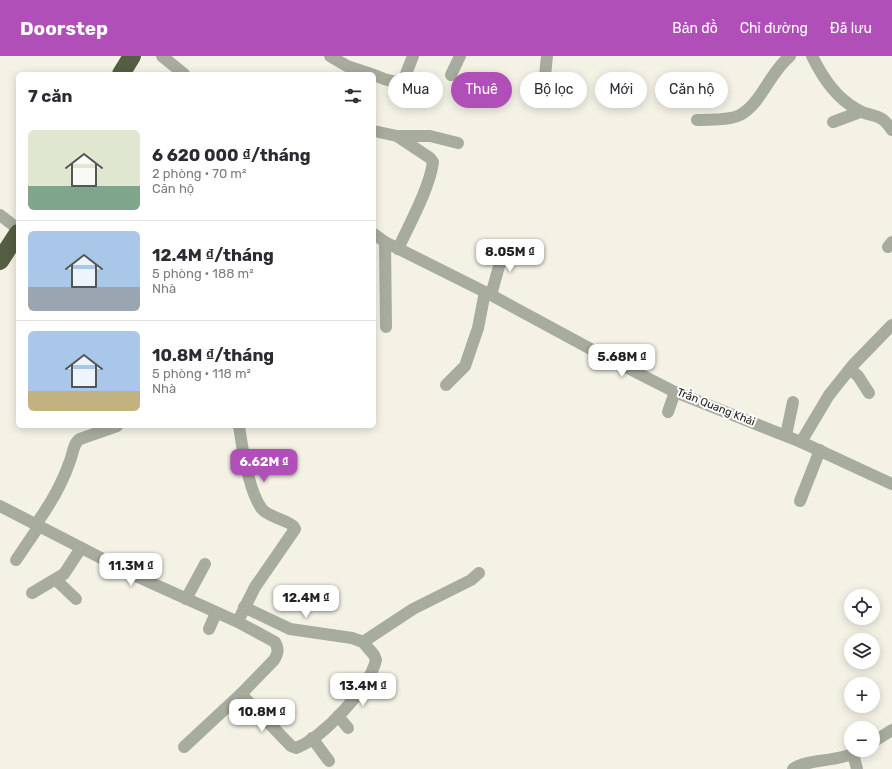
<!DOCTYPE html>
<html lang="vi">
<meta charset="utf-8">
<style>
:root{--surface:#fff;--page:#f7f7f7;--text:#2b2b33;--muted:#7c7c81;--line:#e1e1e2;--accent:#af4fb7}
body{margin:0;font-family:Rubik,sans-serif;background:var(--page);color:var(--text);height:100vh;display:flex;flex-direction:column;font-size:15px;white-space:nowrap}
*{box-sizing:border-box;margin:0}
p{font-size:13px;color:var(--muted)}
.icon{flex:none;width:22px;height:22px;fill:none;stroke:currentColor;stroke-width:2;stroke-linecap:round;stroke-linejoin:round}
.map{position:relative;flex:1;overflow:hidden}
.details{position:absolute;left:16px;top:16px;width:360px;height:356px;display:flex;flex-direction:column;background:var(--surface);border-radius:6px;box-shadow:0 2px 10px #0003}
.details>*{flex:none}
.top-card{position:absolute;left:388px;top:16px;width:380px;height:36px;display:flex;gap:8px}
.buttons{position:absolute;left:844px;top:533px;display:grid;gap:8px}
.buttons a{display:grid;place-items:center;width:36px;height:36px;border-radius:50%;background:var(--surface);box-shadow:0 2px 10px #0003;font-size:20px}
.price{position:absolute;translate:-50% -34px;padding:0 9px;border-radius:8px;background:#fff;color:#222;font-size:13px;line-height:26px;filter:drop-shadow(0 1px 2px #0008)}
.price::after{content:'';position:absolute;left:50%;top:24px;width:12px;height:9px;margin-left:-6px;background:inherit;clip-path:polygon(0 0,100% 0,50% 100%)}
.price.current{background:var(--accent);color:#fff}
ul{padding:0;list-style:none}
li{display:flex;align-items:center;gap:12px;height:100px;padding:0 12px}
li+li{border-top:1px solid var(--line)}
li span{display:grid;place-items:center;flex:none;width:112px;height:80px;border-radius:6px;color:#555}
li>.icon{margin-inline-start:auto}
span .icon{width:48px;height:48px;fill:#fffc;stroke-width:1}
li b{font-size:17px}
h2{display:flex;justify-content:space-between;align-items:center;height:48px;padding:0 12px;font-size:17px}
.pill{padding:0 14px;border-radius:18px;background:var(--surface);box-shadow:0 2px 10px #0003;font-size:14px;line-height:36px}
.pill.current{background:var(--accent);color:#fff}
header{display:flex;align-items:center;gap:24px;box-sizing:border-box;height:56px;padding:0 20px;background:var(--accent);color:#fff}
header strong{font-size:19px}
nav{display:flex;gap:22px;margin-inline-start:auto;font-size:14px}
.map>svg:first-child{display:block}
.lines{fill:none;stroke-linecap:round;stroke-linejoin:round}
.minor{stroke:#a7ac9e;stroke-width:12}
.highway{stroke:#545e42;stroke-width:18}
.labels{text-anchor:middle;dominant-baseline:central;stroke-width:4;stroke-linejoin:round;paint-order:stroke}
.street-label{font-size:11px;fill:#1b1a16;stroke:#fff}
</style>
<header>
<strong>Doorstep</strong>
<nav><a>Bản đồ</a><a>Chỉ đường</a><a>Đã lưu</a></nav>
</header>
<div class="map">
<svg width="892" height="713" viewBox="0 0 892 713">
<rect width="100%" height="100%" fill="#f4f2e5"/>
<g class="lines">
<g class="minor">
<path d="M162 0 184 18"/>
<path d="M330 0 347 10 371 18"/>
<path d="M812 0C823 22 836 42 858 54 874 63 879 55 892 74"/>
<path d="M374 19C383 22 396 30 404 23L413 0"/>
<path d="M451 19 460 0"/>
<path d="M544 30 547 0"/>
<path d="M697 64C710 63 728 65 740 59 762 47 769 17 790 0"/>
<path d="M833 66 860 56"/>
<path d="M374 75 397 80H430L458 87"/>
<path d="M397 80 430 102 433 106C430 131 409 169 398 193"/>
<path d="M0 159 18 173"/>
<path d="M374 178 385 186 491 239 600 298 675 336 801 386 892 428"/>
<path d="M385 186 386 271"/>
<path d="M888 191 892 186"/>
<path d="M491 239 505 189"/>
<path d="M850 313 858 320 869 337"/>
<path d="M446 329 465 310 478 272 485 236"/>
<path d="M668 356 675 336"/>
<path d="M239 370C242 391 249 437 262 453 269 462 293 465 295 473L255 531 241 559"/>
<path d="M786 379 793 346"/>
<path d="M801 386 829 339 853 309 892 269"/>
<path d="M800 445 820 394"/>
<path d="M0 450 136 520 238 566 275 586C279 594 278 597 274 604L241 638 184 691"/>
<path d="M36 468C50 449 62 428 70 405 73 398 73 387 80 383L117 370"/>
<path d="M16 504 39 470"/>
<path d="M56 524 76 543"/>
<path d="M32 537 64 518 81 492"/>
<path d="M186 543 205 508"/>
<path d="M209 573 216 557"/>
<path d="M363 586 413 553 471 524 479 517"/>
<path d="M241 638 291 690 296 692C322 683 370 631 376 604L374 599 363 586 352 582 290 573 244 551"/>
<path d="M338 660 348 672"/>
<path d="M312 682 329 705"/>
<path d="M873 686 892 674"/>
<path d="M853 698 857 713"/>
<path d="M793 713C808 702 839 707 860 694"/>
</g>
<g class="highway">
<path d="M121 18 132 0"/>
<path d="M0 205 18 177"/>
</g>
</g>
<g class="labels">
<g class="street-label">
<text transform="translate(716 351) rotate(22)">Trần Quang Khải</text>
</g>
</g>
</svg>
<div class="buttons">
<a><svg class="icon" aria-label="locate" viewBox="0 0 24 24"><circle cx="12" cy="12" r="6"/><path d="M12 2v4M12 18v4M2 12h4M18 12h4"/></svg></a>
<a><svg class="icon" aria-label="layers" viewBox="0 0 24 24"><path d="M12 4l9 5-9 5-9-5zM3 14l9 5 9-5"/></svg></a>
<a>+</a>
<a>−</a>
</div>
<b class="price" style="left:510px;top:217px">8.05M ₫</b>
<b class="price" style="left:622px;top:322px">5.68M ₫</b>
<b class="price current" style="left:264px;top:427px">6.62M ₫</b>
<b class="price" style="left:131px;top:531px">11.3M ₫</b>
<b class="price" style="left:306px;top:563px">12.4M ₫</b>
<b class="price" style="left:363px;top:651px">13.4M ₫</b>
<b class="price" style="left:262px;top:677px">10.8M ₫</b>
<div class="top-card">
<a class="pill">Mua</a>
<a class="pill current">Thuê</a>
<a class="pill">Bộ lọc</a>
<a class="pill">Mới</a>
<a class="pill">Căn hộ</a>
</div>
<section class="details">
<h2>7 căn<svg class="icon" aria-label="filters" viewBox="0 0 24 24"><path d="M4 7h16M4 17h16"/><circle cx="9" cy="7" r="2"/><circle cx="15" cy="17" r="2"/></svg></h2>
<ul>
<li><span style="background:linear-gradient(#dfe7d0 70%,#7fa58c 0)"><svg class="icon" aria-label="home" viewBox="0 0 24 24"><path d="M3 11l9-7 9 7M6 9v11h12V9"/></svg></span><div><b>6 620 000 ₫/tháng</b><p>2 phòng · 70 m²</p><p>Căn hộ</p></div></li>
<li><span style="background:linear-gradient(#a9c7e8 70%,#9aa5b1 0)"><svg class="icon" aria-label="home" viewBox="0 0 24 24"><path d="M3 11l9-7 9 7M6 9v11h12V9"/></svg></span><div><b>12.4M ₫/tháng</b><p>5 phòng · 188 m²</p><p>Nhà</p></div></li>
<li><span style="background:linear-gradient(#a9c7e8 75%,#c2b280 0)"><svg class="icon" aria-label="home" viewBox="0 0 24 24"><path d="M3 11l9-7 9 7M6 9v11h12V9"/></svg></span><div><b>10.8M ₫/tháng</b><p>5 phòng · 118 m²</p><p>Nhà</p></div></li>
</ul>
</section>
</div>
